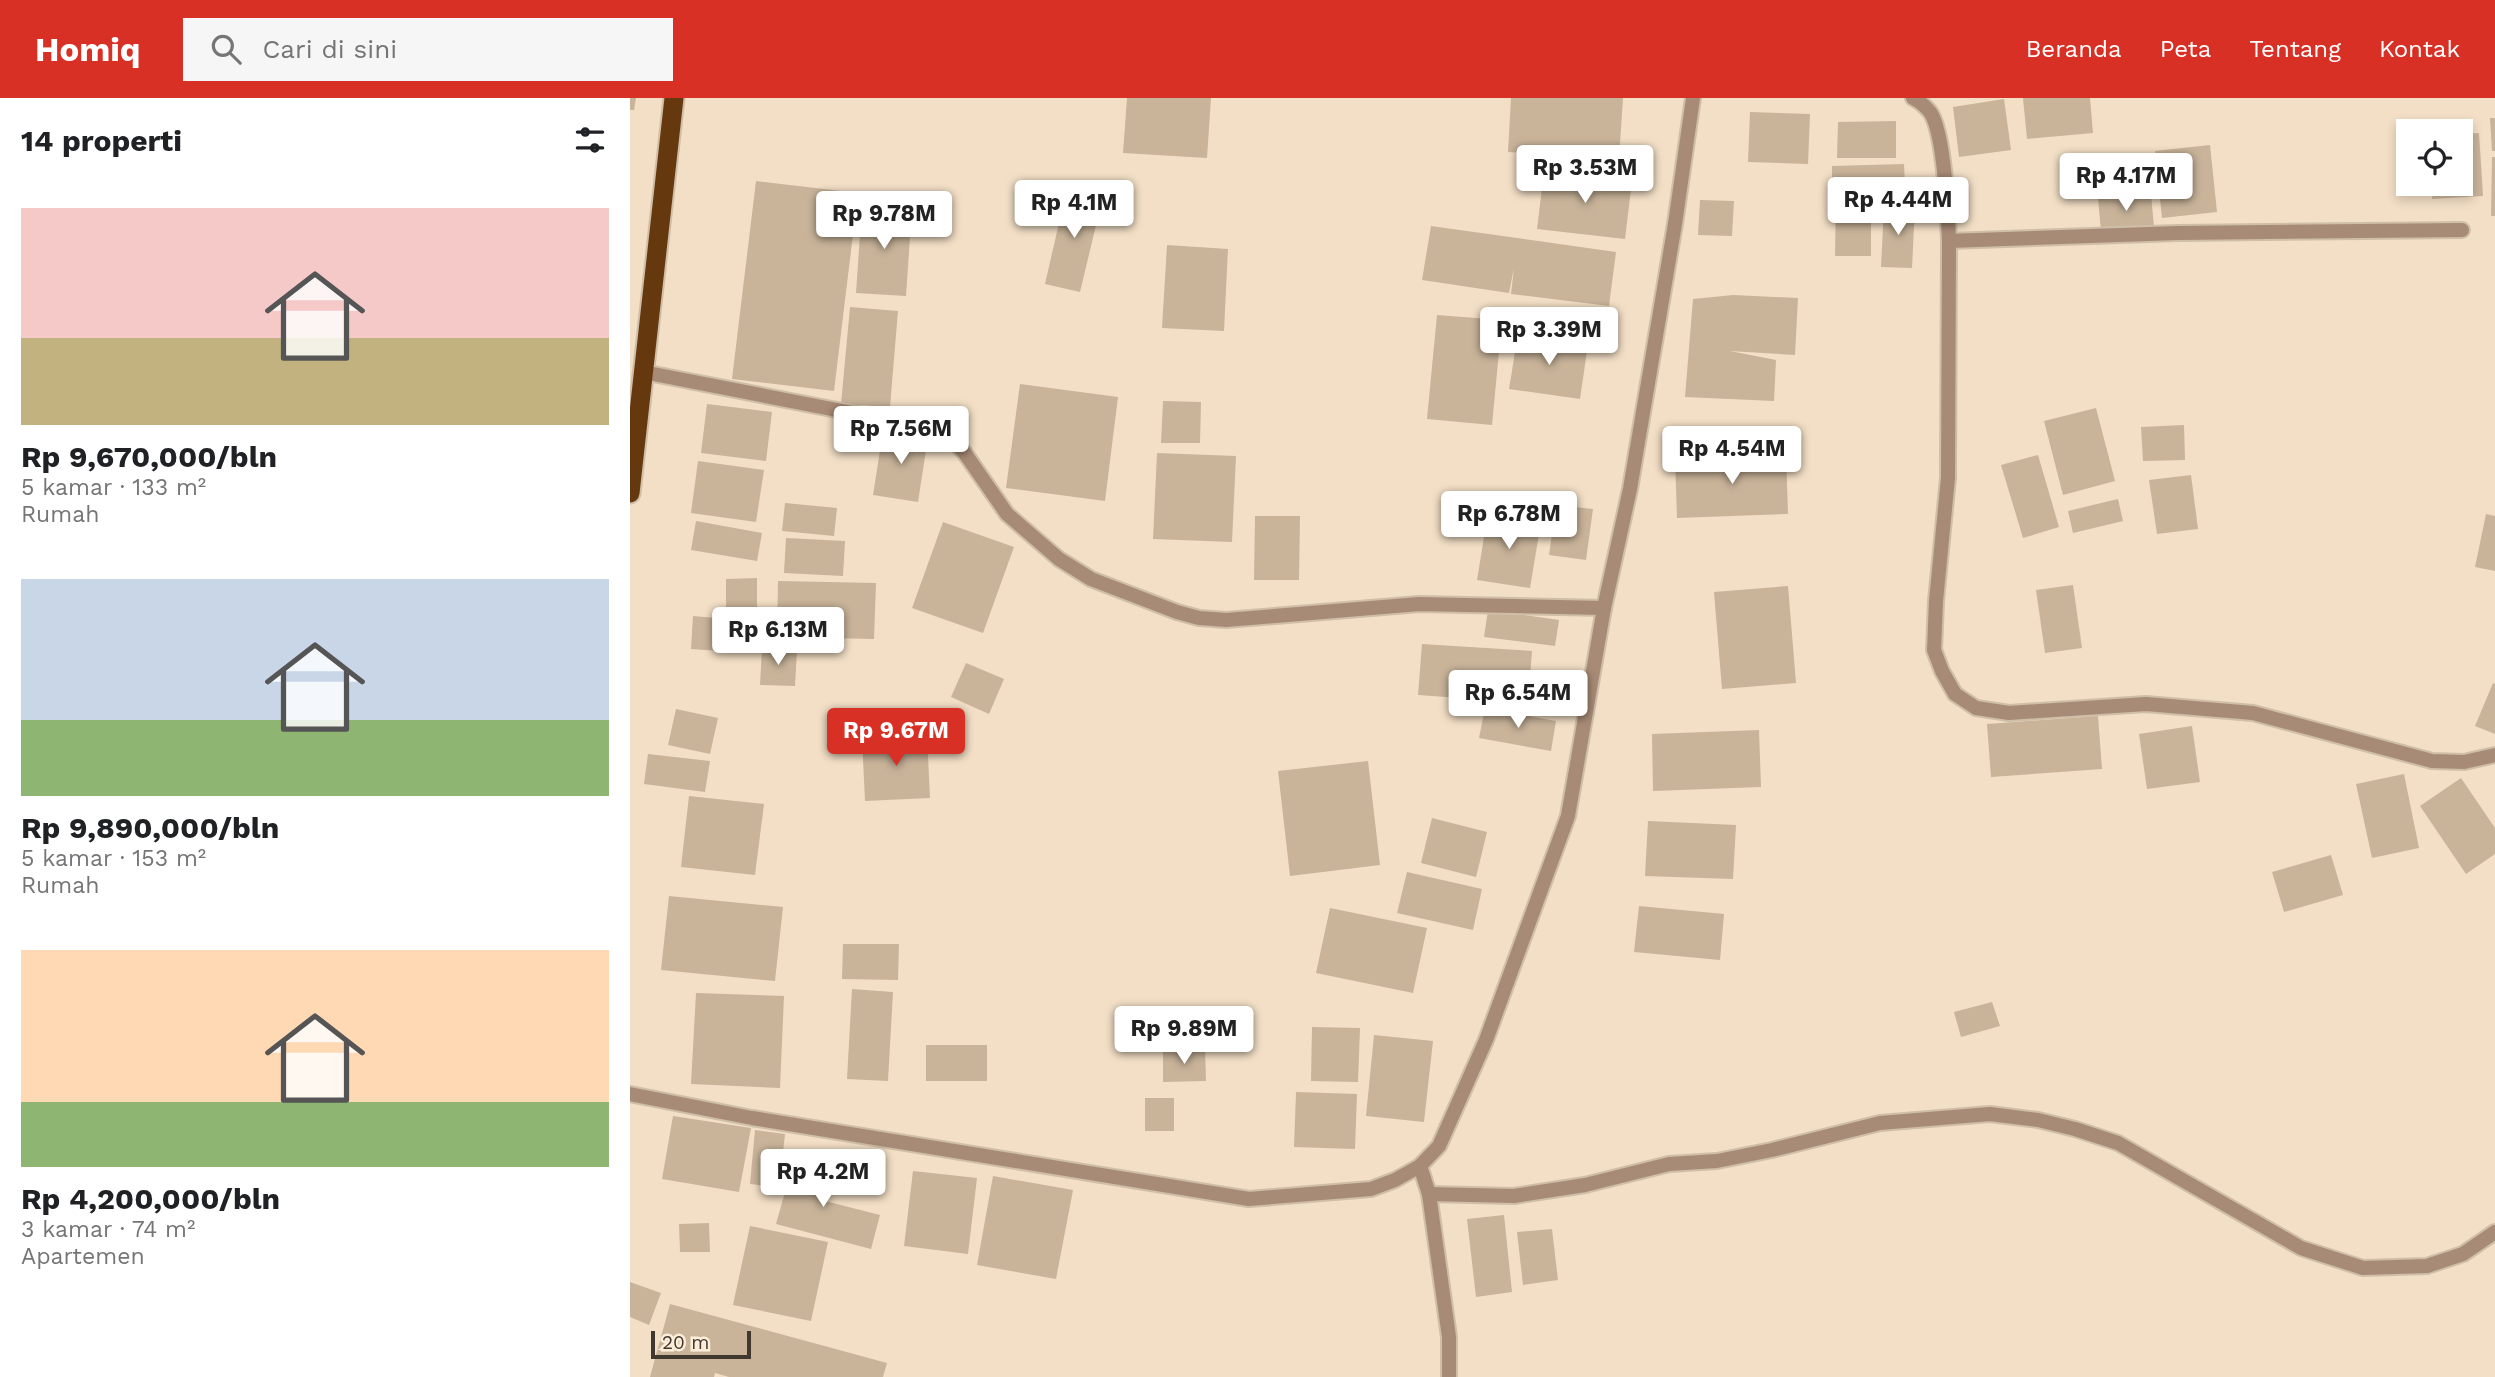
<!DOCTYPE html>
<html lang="id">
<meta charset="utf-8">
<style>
:root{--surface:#fff;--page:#f6f6f6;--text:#202124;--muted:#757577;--accent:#d93025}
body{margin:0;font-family:"Work Sans",sans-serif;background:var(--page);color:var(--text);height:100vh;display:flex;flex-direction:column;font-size:26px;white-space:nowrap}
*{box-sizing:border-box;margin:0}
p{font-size:23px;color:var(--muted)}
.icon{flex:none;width:38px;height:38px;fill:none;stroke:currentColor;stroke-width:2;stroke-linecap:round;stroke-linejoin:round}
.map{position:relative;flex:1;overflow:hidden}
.sheet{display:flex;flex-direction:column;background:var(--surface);width:630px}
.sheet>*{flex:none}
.buttons{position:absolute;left:1766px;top:21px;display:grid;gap:14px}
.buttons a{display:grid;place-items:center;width:77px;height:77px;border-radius:0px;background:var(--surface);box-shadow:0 4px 10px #0003;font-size:35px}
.scale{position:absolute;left:21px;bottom:18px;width:100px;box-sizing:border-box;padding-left:7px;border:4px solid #40382e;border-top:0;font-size:19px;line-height:24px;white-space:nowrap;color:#40382e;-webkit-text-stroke:5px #fdedd9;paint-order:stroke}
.price{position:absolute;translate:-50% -60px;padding:0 16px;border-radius:7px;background:#fff;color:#222;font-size:23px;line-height:46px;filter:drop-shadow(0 2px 4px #0008)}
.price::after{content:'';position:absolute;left:50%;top:42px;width:21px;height:16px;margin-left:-10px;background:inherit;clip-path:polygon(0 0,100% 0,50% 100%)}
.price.on{background:var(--accent);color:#fff}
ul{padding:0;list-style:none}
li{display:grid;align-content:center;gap:14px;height:371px;padding:0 21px}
li span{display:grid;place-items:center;height:217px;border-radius:0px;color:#555}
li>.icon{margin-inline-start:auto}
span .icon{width:126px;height:126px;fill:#fffc;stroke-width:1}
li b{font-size:30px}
h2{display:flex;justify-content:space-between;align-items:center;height:84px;padding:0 21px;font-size:30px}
header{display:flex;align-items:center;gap:42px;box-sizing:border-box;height:98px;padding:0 35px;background:var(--accent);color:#fff}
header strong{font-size:33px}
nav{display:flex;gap:38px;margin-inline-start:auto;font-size:24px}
.search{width:490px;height:63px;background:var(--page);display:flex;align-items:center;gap:18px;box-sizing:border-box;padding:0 24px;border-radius:0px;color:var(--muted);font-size:26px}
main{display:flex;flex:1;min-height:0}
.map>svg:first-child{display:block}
.building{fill:#c9b49a}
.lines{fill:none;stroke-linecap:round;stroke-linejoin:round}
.minor-casing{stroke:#cfbea8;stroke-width:18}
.trunk-casing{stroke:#cfbea8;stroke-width:23}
.minor{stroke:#a88b76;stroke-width:14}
.trunk{stroke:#66380e;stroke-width:19}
</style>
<header>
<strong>Homiq</strong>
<div class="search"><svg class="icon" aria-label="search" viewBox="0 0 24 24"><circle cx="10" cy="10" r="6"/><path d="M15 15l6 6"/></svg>Cari di sini</div>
<nav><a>Beranda</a><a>Peta</a><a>Tentang</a><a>Kontak</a></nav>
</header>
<main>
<section class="sheet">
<h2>14 properti<svg class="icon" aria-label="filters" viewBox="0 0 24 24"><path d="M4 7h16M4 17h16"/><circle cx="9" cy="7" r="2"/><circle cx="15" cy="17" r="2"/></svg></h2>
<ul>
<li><span style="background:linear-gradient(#f6c9c9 60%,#c2b280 0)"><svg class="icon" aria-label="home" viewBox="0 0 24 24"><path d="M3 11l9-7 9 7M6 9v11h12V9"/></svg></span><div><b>Rp 9,670,000/bln</b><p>5 kamar · 133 m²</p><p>Rumah</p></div></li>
<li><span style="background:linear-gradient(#c9d6e8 65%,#8fb573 0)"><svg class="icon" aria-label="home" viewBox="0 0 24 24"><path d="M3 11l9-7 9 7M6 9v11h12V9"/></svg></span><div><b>Rp 9,890,000/bln</b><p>5 kamar · 153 m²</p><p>Rumah</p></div></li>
<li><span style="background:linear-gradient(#ffd9b3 70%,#8fb573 0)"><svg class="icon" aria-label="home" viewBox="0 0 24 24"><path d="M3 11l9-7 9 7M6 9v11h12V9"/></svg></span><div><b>Rp 4,200,000/bln</b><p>3 kamar · 74 m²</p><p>Apartemen</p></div></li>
</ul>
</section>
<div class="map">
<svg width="1865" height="1279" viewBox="0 0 1865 1279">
<rect width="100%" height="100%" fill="#f3dfc6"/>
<g class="building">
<path d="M0 0H6L4 12H0Z"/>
<path d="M497 0H581L577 60 493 55Z"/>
<path d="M881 0H993L989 61 878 54Z"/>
<path d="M1393 0H1460L1463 35 1397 41Z"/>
<path d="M1374 1 1381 52 1329 59 1323 9Z"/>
<path d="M1120 14 1180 16 1178 66 1118 64Z"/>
<path d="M1860 20H1865V53H1862Z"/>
<path d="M1266 23V60H1207L1208 24Z"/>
<path d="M1849 35 1853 98 1802 101 1801 86H1830V36Z"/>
<path d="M1580 47 1587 114 1532 120 1525 53Z"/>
<path d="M1495 55 1497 87 1466 89 1464 58Z"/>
<path d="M1862 59H1865V118H1861Z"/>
<path d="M1274 66 1275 87 1202 89V68Z"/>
<path d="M914 74 1002 83 995 141 907 131Z"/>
<path d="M126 83 228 95 204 293 102 281Z"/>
<path d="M437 90 473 98 450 194 415 186Z"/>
<path d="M1206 95H1241V158H1205Z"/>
<path d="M1521 96 1524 129 1471 134 1468 100Z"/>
<path d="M1070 102 1104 103 1102 138 1068 137Z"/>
<path d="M232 107 282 110 276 198 226 195Z"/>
<path d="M1254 108 1285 109 1282 170 1251 169Z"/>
<path d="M801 128 986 154 979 208 881 196 884 170 879 195 792 182Z"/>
<path d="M537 147 598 151 594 233 532 230Z"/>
<path d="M1103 197 1168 200 1165 257 1100 253 1146 262 1144 303 1055 299 1063 201Z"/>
<path d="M220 209 268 213 260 309 211 306Z"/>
<path d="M807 217 872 222 862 327 797 321Z"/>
<path d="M888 236 958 246 950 301 879 291Z"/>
<path d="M390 286 488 299 475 403 376 390Z"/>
<path d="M533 303 571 304 570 345H531Z"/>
<path d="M77 306 142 314 136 363 71 355Z"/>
<path d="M1466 310 1485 383 1433 397 1414 323Z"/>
<path d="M1554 327 1555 362 1513 363 1511 329Z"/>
<path d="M253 333 298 339 288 404 243 397Z"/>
<path d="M527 355 606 358 602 444 523 441Z"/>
<path d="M1156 355 1158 416 1047 420 1045 360Z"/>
<path d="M1408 357 1429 429 1393 440 1371 367Z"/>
<path d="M68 363 134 372 126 424 61 415Z"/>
<path d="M1561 377 1568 431 1527 436 1519 382Z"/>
<path d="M1488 401 1493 423 1443 435 1438 413Z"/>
<path d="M155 405 207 410 204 438 152 433Z"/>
<path d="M926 407 963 411 956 462 919 457Z"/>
<path d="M858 415 911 424 900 490 847 482Z"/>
<path d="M1856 416 1865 418V473L1845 469Z"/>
<path d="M625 418H670L669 482H624Z"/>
<path d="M66 423 132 435 127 463 61 452Z"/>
<path d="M313 424 384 449 353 535 282 510Z"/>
<path d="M156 440 215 443 213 478 154 475Z"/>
<path d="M127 480V513L96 514V481Z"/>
<path d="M148 483 246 485 244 541 147 539Z"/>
<path d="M1443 487 1452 550 1415 555 1406 492Z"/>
<path d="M1158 488 1166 585 1092 591 1084 494Z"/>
<path d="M858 512 929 522 925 548 854 539Z"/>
<path d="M63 518 120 523 118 555 61 551Z"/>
<path d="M792 546 902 553 898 605 788 597Z"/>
<path d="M132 550 167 551 165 588 130 587Z"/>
<path d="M336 565 374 581 359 616 321 599Z"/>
<path d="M1863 585 1865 586V636L1845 628Z"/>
<path d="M855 610 926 623 921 653 849 640Z"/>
<path d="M46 611 88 620 80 656 38 647Z"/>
<path d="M1468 618 1472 671 1361 679 1357 626Z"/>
<path d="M1562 628 1570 684 1517 691 1509 636Z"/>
<path d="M1129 632 1131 689 1023 693 1022 636Z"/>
<path d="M297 637 300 700 235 703 232 640Z"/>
<path d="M18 656 80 663 75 694 14 686Z"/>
<path d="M738 663 750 767 660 778 648 673Z"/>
<path d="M1774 676 1789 750 1742 760 1726 686Z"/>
<path d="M1831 680 1865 730V756L1836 776 1790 708Z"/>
<path d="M59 698 134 706 125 777 51 769Z"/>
<path d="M802 720 857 734 846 779 791 765Z"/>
<path d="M1018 723 1106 727 1103 781 1015 778Z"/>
<path d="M1701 757 1713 797 1654 814 1642 774Z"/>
<path d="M777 774 852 791 843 832 767 815Z"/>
<path d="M39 798 153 809 145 883 31 872Z"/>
<path d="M1009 808 1094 816 1090 862 1004 854Z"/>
<path d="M700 810 797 830 783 895 686 875Z"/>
<path d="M213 846H269L268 882 212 881Z"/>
<path d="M222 891 263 894 258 983 217 981Z"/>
<path d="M66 895 154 898 150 990 61 986Z"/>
<path d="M1362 904 1370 928 1331 939 1324 914Z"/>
<path d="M682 929 730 930 728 984 681 983Z"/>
<path d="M744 937 803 943 794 1024 736 1018Z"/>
<rect x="296" y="947" width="61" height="36"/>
<path d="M575 951 576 983 533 984V953Z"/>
<path d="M666 994 727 996 725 1051 664 1049Z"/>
<rect x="515" y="1000" width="29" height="33"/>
<path d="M43 1018 121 1030 109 1094 32 1081Z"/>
<path d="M125 1032 155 1036 149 1089 120 1086Z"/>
<path d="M164 1062 203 1072 195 1103 250 1117 241 1151 146 1126Z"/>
<path d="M283 1073 347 1080 338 1156 274 1148Z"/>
<path d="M363 1078 443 1092 426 1181 347 1167Z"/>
<path d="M874 1117 882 1194 846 1199 837 1121Z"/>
<path d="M79 1125 80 1154H50L49 1126Z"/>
<path d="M120 1128 198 1144 181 1223 103 1207Z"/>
<path d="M922 1131 928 1182 893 1187 887 1134Z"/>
<path d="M0 1184 31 1195 19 1227 0 1219Z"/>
<path d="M40 1206 257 1265 253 1279H99L85 1275 84 1279H20Z"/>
</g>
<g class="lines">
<g class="minor-casing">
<g id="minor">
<path d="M1283 0C1289 3 1296 9 1300 14 1314 33 1318 117 1319 143L1318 380 1306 503 1304 552 1312 573 1325 596 1346 610 1379 615 1516 606 1623 615 1802 663 1834 664 1865 657"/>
<path d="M1319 143 1548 135 1832 132"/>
<path d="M13 274 304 331 320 339 334 354 377 416 429 461 461 481 547 514 569 520 596 522 789 506 974 510"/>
<path d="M0 996 122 1020 619 1101 741 1091 765 1082 790 1068 809 1048 856 942 938 718 974 510 1000 391 1045 126 1063 0"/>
<path d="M790 1068 799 1096 819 1239V1279"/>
<path d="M799 1096 884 1098 955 1087 1039 1066 1087 1063 1142 1052 1250 1025 1360 1016 1408 1022 1445 1031 1488 1045 1671 1150 1733 1170 1797 1168 1833 1156 1865 1134"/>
</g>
</g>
<g class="trunk-casing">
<path id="trunk" d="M0 395 44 0"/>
</g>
<use href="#minor" class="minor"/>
<use href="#trunk" class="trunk"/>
</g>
</svg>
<div class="buttons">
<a><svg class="icon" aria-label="locate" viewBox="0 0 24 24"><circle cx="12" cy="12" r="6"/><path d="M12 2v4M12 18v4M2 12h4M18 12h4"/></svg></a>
</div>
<div class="scale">20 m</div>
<b class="price" style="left:955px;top:107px">Rp 3.53M</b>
<b class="price" style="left:1496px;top:115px">Rp 4.17M</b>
<b class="price" style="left:1268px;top:139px">Rp 4.44M</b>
<b class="price" style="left:444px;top:142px">Rp 4.1M</b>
<b class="price" style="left:254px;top:153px">Rp 9.78M</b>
<b class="price" style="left:919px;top:269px">Rp 3.39M</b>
<b class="price" style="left:271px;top:368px">Rp 7.56M</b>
<b class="price" style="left:1102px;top:388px">Rp 4.54M</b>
<b class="price" style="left:879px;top:453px">Rp 6.78M</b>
<b class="price" style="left:148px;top:569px">Rp 6.13M</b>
<b class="price" style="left:888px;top:632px">Rp 6.54M</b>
<b class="price on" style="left:266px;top:670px">Rp 9.67M</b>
<b class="price" style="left:554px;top:968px">Rp 9.89M</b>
<b class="price" style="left:193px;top:1111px">Rp 4.2M</b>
</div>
</main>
